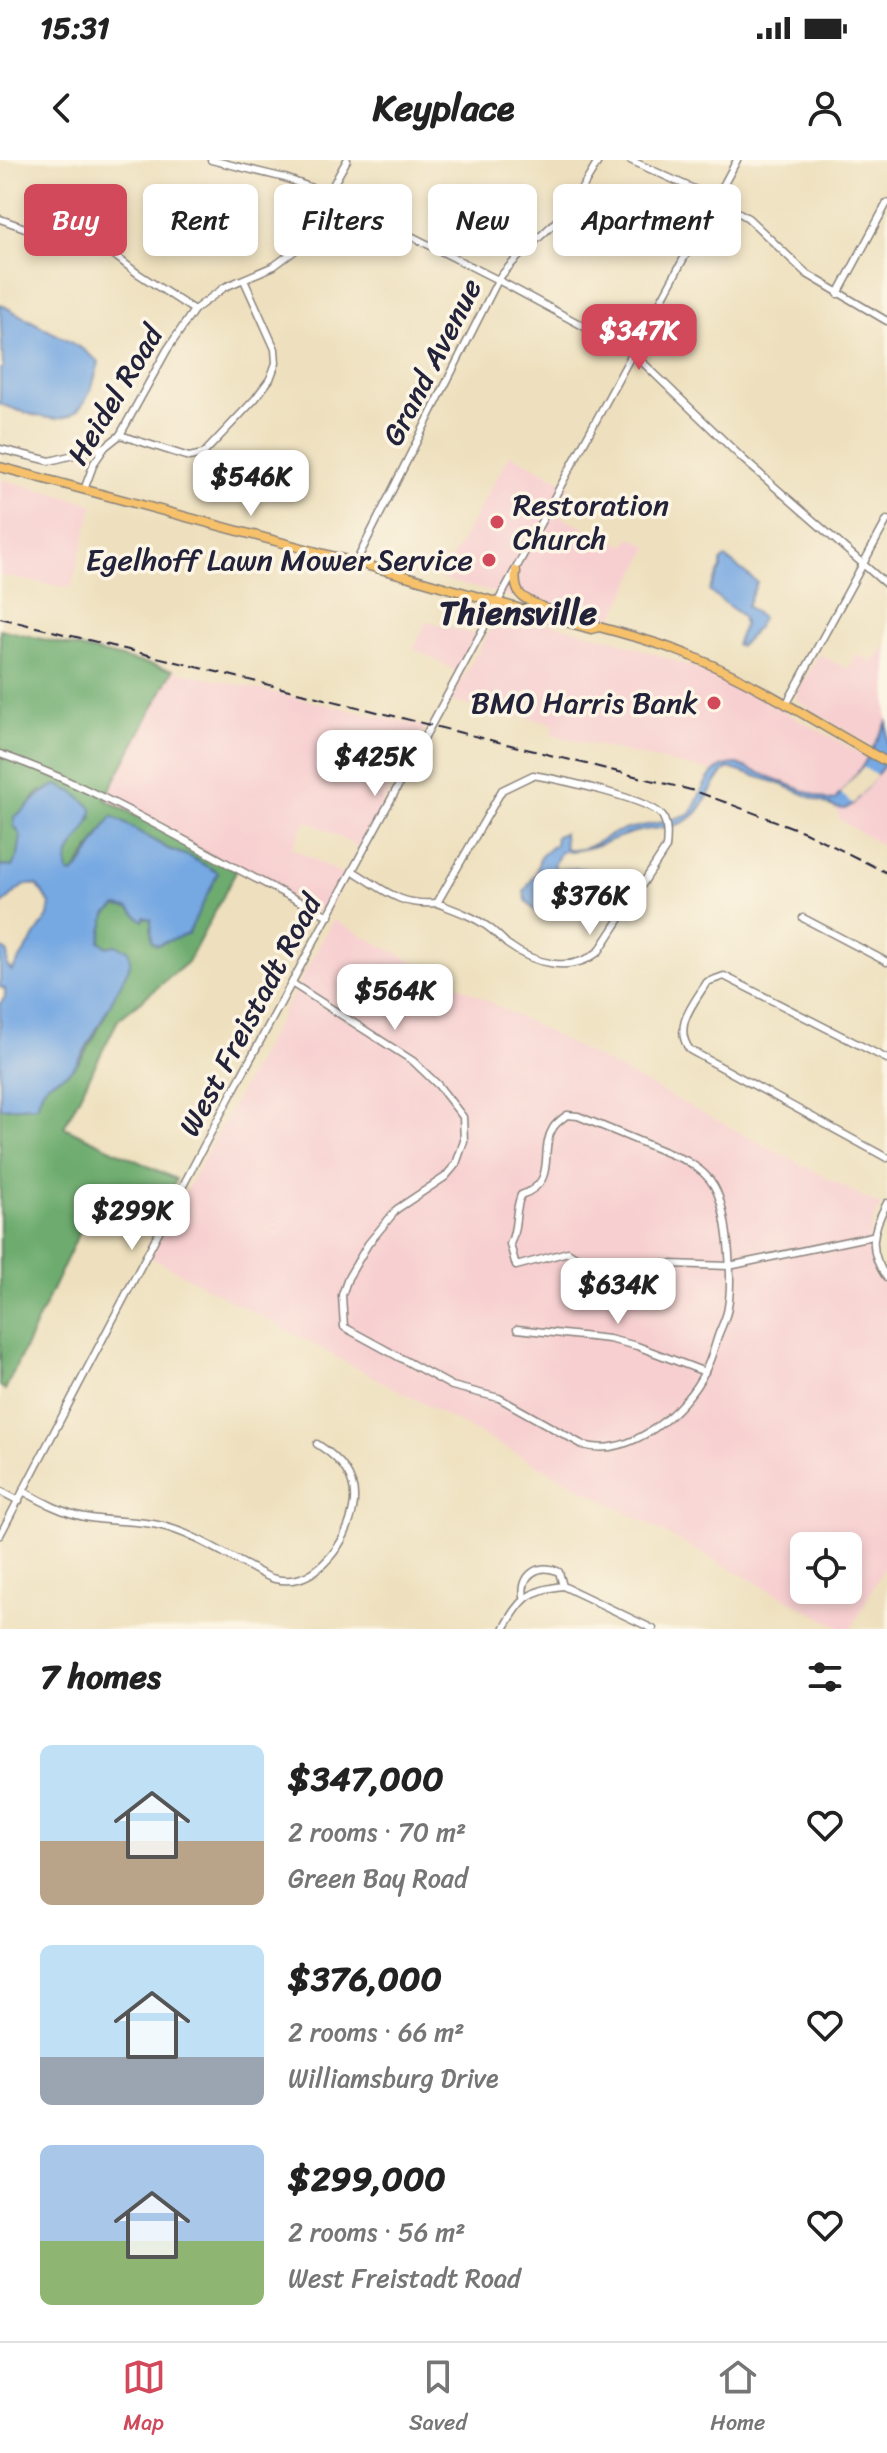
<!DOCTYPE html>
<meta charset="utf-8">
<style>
:root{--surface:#fff;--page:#f6f6f6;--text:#222;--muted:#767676;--line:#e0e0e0;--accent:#d1495b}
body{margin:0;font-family:Sriracha,sans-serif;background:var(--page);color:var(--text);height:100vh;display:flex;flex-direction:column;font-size:30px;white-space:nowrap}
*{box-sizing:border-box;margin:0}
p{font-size:26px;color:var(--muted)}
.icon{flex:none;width:44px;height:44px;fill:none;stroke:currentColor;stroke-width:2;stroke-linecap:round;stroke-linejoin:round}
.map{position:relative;height:1469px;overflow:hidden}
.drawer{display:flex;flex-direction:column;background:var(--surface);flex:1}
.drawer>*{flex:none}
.top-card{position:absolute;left:24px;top:24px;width:840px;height:72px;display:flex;gap:16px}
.fabs{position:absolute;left:790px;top:1372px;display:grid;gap:16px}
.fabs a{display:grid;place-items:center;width:72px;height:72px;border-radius:12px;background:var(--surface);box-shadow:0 4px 12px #0003;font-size:40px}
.price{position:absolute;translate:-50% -68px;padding:0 18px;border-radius:16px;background:#fff;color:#222;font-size:26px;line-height:52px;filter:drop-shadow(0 2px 4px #0008)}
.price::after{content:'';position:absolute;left:50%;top:48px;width:24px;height:18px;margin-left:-12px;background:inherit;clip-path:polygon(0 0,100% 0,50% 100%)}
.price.selected{background:var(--accent);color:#fff}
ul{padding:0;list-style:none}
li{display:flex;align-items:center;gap:24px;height:200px;padding:0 40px}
li span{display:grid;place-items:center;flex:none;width:224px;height:160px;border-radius:12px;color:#555}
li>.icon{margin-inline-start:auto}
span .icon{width:96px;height:96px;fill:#fffc;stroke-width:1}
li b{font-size:34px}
h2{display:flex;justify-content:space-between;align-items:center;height:96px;padding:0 40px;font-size:34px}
.chip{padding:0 28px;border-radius:12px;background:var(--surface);box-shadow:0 4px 12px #0003;font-size:28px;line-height:72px}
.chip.selected{background:var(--accent);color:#fff}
.status{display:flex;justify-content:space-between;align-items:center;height:56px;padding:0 40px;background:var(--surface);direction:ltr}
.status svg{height:22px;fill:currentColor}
header{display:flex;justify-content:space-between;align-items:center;height:104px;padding:0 40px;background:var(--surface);font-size:36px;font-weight:700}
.menu{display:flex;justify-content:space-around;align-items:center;height:112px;border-top:2px solid var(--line);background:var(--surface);font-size:22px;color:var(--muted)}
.menu a{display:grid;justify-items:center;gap:4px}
.menu .selected{color:var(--accent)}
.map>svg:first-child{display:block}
.built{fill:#f7cfd0;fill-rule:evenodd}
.forest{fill:#6dac6e;stroke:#486754;stroke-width:2}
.water{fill:#76a8e2;stroke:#4c658e;stroke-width:2}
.pier{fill:#eee0be}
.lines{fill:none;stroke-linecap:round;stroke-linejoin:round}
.minor-casing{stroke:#88817c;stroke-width:9}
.major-casing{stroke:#88817c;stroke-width:11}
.minor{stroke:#fff;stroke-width:6}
.major{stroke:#f6c16b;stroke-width:8}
.rail{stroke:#22223b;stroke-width:2;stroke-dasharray:12 6;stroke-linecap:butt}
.poi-dot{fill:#d1495b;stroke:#fcf5e5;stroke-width:3}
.labels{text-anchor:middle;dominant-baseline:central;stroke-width:7;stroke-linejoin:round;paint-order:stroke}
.street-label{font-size:30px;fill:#22223b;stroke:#fcf5e5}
.poi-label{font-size:30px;fill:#22223b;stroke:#fcf5e5;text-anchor:end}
.quarter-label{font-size:34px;font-weight:bold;fill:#22223b;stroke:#fcf5e5}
</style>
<div class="status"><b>15:31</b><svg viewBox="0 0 49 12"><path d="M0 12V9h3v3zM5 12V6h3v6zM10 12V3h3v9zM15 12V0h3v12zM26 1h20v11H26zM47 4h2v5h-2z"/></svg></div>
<header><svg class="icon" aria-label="back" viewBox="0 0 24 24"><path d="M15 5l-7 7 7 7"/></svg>Keyplace<svg class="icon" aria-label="person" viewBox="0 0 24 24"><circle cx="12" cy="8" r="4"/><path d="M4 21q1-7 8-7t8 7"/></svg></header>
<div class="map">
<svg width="887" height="1469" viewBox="0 0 887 1469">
<rect width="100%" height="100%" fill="#fcf5e5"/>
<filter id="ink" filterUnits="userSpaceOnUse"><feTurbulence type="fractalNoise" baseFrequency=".0125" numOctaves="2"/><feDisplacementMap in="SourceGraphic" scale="16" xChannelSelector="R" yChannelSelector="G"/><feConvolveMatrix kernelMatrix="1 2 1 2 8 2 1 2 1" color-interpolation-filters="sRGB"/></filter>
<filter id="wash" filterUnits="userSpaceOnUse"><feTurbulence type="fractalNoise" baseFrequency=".006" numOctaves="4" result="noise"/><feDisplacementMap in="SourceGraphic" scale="32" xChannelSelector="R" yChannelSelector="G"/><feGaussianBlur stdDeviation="1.8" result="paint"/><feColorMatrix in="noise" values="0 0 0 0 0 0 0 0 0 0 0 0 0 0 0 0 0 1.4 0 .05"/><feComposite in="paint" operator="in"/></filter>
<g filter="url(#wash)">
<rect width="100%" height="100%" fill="#eee0be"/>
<g class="built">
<path d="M510 294 570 326 555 354 625 386 631 377 649 387 611 462 440 419Z"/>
<path d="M0 319 94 344 71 428 0 416Z"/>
<path d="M504 452 614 480 693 507 772 545 867 597 863 607 835 640 830 641 738 604 718 608 715 612 649 598 552 575 554 564 449 541 499 455Z"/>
<path d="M427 461 475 475 457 512 413 488Z"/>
<path d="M887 483V562L872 587 798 541V532L819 494 848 509 857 494 873 502Z"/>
<path d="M173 510 426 567 413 585 360 688 306 660 292 688 346 716 325 756 104 639Z"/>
<path d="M884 607 887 608V689L840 660 836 648 853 644Z"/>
<path d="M333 760 881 1046 872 1064 869 1085 875 1106 887 1123V1402L851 1469H843L150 1097ZM804 1386H848V1430H804Z"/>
</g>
<path class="forest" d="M0 469 173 510 105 639 237 710 188 802 118 860 64 967 176 1019 160 1056 103 1022 5 1230 0 1226V948L37 946C46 913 53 926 73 908 92 891 115 830 130 805L100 781 106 754 117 746 129 748 143 760 144 757 151 759 152 781 212 724 218 713 190 697 169 689 112 656 73 714 67 713C63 692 80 675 92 658L40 631 23 651 14 657V665L21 676 18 696 12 707 0 706Z"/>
<g class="water">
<path d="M0 144 81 188 99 202C83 272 59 265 0 244V209L3 208Z"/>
<path d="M726 398 757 422 747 446 762 458C758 468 749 478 740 486L736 485 744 465 742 456 709 431 721 408V401Z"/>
<path d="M887 562V602L853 644 845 649 836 648 778 623 728 608C710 623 707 646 692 657 677 669 657 667 639 671 612 677 590 693 561 691L554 705 557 709 581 708 600 711C600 752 567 755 535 751L526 740 524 732 536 713 540 697 555 684 556 676 564 673 565 688C584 695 599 679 617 672 642 664 667 664 691 653 704 631 706 604 737 604L830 641 835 640 862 607Z"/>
<path d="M57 625 75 633 92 648C93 673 61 686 68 713L73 714 83 703 112 656 168 689 190 697 218 713 188 774 157 785 152 781 151 759 144 757 143 761 129 748 117 746 106 754 100 781 107 787 115 785 128 790C129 794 130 798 130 803 130 809 80 901 74 907 54 926 46 912 37 946L0 948V844L5 837V829L0 827V787L8 793 7 806 12 811 48 756 50 744 37 725C18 721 15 738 0 745V706L12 707 18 696 21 676 14 665V657C33 646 35 633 57 625Z"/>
</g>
<path class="pier" d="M863 607 877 616 853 644 840 633Z"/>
</g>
<g filter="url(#ink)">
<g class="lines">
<g class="minor-casing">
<g id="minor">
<path d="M211 0 285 18 328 34 498 120 633 193 744 300 887 425"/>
<path d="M630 0 716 39 748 58 807 114 887 161"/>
<path d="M0 59 25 68 91 77 137 113 194 150"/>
<path d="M838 134 887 43"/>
<path d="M120 275 189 297 203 294 255 239 270 219 276 203 275 189 244 120"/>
<path d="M0 289 50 301 105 287"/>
<path d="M84 330 94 303 105 287 120 275 167 190 194 150 225 127 274 106 297 89 316 65 328 34 347 0"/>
<path d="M356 402 498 120C516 95 540 79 560 57 576 40 587 20 599 0"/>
<path d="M786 545 887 360"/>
<path d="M0 594C116 634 219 704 329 756"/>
<path d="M533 615C556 619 653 639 663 657 668 666 667 678 666 688L599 791C572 814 534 804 507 784 501 778 495 772 488 767 473 756 455 750 437 743L502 630Z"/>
<path d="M353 711C385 730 398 746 437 743"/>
<path d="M803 758 887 802"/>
<path d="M293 824 413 901 438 925 463 957 464 981 456 1004 445 1017 397 1049 368 1084 348 1118 342 1135 344 1167 452 1226 499 1238 583 1285C630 1299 685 1252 705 1211 711 1200 714 1188 718 1176 721 1167 727 1157 728 1147 733 1118 728 1051 714 1026 708 1015 697 1007 687 1001L578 956 567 955C563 958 556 963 553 968 538 992 559 1022 521 1035 514 1052 518 1068 510 1084L516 1106 568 1092 582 1101 729 1106 872 1076"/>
<path d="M887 899 724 816 707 822C694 843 672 867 690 890L887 998"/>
<path d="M887 1043C872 1070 867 1091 887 1118"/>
<path d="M517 1169 609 1179 637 1186 705 1212"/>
<path d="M0 1331 19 1341"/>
<path d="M23 1331C43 1342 63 1353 85 1357 109 1362 134 1360 158 1365 190 1372 219 1391 248 1406 256 1410 266 1417 275 1419 297 1424 315 1414 329 1398 341 1385 350 1366 353 1349 359 1319 341 1299 317 1284"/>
<path d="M0 1375 219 957 737 0"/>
<path d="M524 1437C520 1415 539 1402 559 1412L563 1426"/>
<path d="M504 1469C521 1439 528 1430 563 1426L653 1469"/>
</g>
</g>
<g class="major-casing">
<g id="major">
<path d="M0 307 395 413 591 469 599 467"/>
<path d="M516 411C513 437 524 438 544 448"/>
<path d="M531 449C551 448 582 454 599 467 632 476 666 485 698 499 764 527 824 568 887 602"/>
</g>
</g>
<use href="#minor" class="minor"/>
<use href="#major" class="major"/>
<path class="rail" d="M0 458 695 631 805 672 887 713"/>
</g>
</g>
<g class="poi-dot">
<circle cx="497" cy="362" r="8"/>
<circle cx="489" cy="400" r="8"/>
<circle cx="714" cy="543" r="8"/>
</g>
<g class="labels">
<g class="street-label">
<text transform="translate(432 202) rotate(-63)">Grand Avenue</text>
<text transform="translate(115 235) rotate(-59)">Heidel Road</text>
<text transform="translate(250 855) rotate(-62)">West Freistadt Road</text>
</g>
<g class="poi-label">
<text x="513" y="345" text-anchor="start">Restoration<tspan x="513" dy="34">Church</tspan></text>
<text x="473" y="400">Egelhoff Lawn Mower Service</text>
<text x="698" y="543">BMO Harris Bank</text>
</g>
<g class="quarter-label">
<text x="518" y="453">Thiensville</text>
</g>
</g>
</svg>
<div class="fabs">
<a><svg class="icon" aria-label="locate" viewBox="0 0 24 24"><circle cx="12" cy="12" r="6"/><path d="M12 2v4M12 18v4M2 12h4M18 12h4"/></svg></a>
</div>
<b class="price selected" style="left:639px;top:212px">$347K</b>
<b class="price" style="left:251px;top:358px">$546K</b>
<b class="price" style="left:375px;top:638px">$425K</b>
<b class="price" style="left:590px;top:777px">$376K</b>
<b class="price" style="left:395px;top:872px">$564K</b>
<b class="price" style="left:132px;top:1092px">$299K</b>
<b class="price" style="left:618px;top:1166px">$634K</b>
<div class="top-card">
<a class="chip selected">Buy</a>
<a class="chip">Rent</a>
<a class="chip">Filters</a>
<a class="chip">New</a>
<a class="chip">Apartment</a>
</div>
</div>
<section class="drawer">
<h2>7 homes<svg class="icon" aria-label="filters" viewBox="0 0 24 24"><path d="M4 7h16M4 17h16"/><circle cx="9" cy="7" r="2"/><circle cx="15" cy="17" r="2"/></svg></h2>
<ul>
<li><span style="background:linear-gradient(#bfe0f5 60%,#b9a48a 0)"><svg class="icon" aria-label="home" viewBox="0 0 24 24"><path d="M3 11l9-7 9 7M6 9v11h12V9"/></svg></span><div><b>$347,000</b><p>2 rooms · 70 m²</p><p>Green Bay Road</p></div><svg class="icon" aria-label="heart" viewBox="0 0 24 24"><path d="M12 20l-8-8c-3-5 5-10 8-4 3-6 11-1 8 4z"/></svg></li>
<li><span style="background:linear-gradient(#bfe0f5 70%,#9aa5b1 0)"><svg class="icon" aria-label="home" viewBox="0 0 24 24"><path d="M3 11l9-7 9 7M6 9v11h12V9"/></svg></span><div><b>$376,000</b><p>2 rooms · 66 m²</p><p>Williamsburg Drive</p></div><svg class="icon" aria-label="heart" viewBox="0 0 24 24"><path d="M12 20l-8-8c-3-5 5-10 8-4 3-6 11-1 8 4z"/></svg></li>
<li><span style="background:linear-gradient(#a9c7e8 60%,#8fb573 0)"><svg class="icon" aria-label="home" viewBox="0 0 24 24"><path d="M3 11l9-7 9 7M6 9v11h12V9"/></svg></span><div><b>$299,000</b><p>2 rooms · 56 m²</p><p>West Freistadt Road</p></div><svg class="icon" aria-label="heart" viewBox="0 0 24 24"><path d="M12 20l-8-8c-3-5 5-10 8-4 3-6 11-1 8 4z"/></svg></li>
</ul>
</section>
<nav class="menu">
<a class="selected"><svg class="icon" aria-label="map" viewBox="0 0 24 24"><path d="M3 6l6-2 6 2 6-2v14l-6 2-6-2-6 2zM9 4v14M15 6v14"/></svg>Map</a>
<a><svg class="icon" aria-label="saved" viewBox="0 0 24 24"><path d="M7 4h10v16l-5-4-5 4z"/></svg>Saved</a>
<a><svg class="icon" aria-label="home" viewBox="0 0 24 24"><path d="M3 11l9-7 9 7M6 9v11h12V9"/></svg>Home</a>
</nav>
